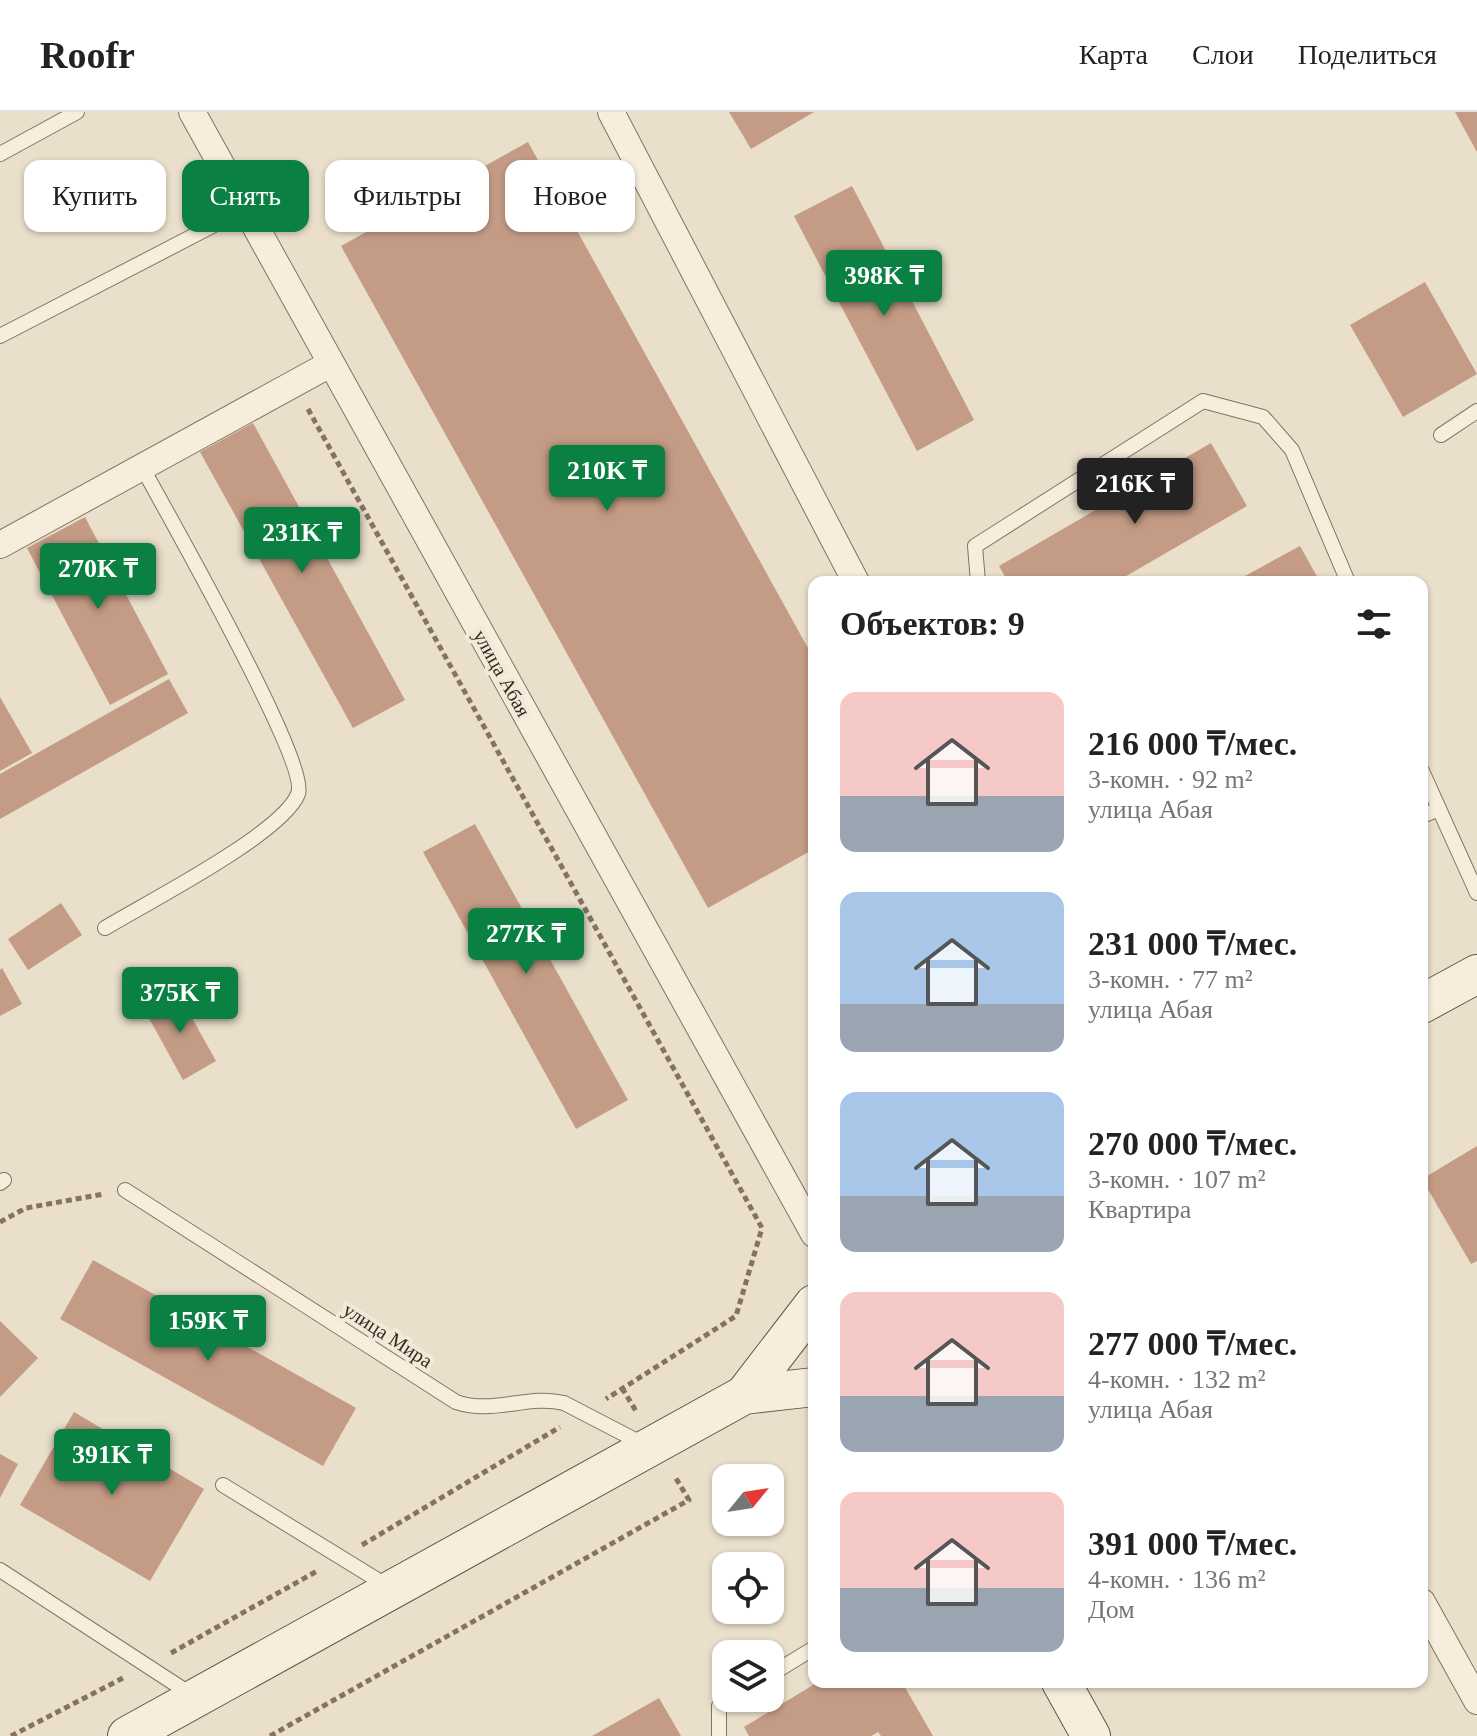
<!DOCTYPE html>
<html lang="ru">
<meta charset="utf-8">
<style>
:root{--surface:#fff;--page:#f6f6f6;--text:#222;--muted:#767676;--line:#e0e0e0;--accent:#0b8043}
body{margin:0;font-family:Georgia,serif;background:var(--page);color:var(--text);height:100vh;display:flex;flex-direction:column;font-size:30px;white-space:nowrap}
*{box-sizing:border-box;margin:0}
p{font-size:26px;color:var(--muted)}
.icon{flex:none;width:44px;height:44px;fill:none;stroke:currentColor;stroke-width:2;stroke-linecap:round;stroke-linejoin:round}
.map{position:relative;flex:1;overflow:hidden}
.side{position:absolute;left:808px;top:464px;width:620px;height:1112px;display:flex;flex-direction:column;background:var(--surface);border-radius:16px;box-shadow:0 2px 6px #0004}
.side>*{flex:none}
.banner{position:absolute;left:24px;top:48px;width:664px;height:72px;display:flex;gap:16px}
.needle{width:52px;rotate:60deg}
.buttons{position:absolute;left:712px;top:1352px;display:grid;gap:16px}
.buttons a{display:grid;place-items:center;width:72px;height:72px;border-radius:16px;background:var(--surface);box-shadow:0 2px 6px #0004;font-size:40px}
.price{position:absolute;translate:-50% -68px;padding:0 18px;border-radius:8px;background:var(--accent);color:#fff;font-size:26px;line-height:52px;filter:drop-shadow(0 2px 4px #0008)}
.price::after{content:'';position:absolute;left:50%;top:48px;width:24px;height:18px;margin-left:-12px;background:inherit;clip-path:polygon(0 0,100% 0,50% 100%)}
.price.active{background:#222;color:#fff}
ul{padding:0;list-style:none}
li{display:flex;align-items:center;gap:24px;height:200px;padding:0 32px}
li span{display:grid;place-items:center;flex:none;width:224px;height:160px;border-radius:16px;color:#555}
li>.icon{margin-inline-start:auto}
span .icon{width:96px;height:96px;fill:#fffc;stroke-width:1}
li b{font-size:34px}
h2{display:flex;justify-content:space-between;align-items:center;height:96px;padding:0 32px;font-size:34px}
.chip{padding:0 28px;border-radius:16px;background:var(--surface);box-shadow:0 2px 6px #0004;font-size:28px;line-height:72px}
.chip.active{background:var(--accent);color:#fff}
header{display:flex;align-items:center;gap:48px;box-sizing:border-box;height:112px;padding:0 40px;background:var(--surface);border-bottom:2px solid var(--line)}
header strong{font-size:38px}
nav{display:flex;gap:44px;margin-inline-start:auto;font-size:28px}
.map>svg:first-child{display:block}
.building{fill:#c49c85}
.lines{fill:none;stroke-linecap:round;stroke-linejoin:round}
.lane-casing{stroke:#857261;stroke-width:16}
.street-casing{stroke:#857261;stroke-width:28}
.secondary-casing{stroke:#675444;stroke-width:40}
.path{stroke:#857261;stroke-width:5;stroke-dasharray:6 4;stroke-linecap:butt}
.lane{stroke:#f6eddd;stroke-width:14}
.street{stroke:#f6eddd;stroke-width:26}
.secondary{stroke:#f6eddd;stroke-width:38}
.labels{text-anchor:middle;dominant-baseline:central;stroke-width:8;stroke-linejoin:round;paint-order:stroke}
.street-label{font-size:20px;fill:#372c22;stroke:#f2ead9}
</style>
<header>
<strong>Roofr</strong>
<nav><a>Карта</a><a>Слои</a><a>Поделиться</a></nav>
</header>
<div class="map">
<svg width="1477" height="1624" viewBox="0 0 1477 1624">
<rect width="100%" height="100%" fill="#eadfcb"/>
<g class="building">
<path d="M729 0H814L751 37Z"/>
<path d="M1455 0H1477V40Z"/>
<path d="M528 30 814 547V737L708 796 341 134Z"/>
<path d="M852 74 974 308 917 339 794 104Z"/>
<path d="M1425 170 1477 262 1403 305 1350 213Z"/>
<path d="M253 311 405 588 353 616 200 340Z"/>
<path d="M1211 331 1247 394 1116 470H1008L999 454Z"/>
<path d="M85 405 168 562 110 593 27 436Z"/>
<path d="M1300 434 1320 470H1234Z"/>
<path d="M169 567 188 601 0 707V662Z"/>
<path d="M0 585 32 641 0 659Z"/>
<path d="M475 712 628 988 576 1017 423 740Z"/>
<path d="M61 791 82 823 28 858 8 827Z"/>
<path d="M2 856 22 892 0 904V858Z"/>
<path d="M177 879 216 949 183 968 144 897Z"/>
<path d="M1477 1034V1149L1471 1152 1422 1067Z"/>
<path d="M93 1148 356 1296 323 1354 60 1207Z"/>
<path d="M0 1209 38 1246 0 1285Z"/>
<path d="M74 1300 204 1377 150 1469 20 1393Z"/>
<path d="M0 1342 18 1352 0 1386Z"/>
<path d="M818 1570H902L933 1624H881L878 1620 871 1624H749L744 1615Z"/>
<path d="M659 1586 681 1624H592Z"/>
</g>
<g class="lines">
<g class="lane-casing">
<g id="lane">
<path d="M0 42 77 0"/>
<path d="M0 224 245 97"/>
<path d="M1441 323 1477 299"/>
<path d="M978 470 975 434 1203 289 1263 305 1292 338 1348 470"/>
<path d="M1422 659 1477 781"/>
<path d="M1422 704 1439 697"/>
<path d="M105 816C146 791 282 722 298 682 310 652 166 399 142 355"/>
<path d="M0 1071 4 1068"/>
<path d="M125 1078 456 1290C493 1303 528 1282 564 1291L645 1333"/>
<path d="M223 1373 389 1475"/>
<path d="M0 1458 192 1583"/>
<path d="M770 1563 814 1536"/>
<path d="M719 1624V1594L732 1586"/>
</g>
</g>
<g class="street-casing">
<g id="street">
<path d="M192 0 814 1122"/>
<path d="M611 0 856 470"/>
<path d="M0 433 330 252"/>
<path d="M1422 1490 1477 1589"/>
</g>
</g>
<g class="secondary-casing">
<g id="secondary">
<path d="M1422 892 1477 862"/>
<path d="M744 1283 814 1192"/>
<path d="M1061 1570 1091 1624"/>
<path d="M127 1624 744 1283 814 1275"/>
</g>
</g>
<g class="path">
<path d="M308 297 762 1116 736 1204 606 1287"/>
<path d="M0 1110 26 1096 104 1082"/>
<path d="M622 1276 636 1299"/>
<path d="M362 1433 560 1315"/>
<path d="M171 1541 319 1458"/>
<path d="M11 1624 123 1566"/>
<path d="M270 1624 689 1388 674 1363"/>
</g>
<use href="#lane" class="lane"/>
<use href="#street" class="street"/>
<use href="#secondary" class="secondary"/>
</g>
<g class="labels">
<g class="street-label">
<text transform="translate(502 561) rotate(61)">улица Абая</text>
<text transform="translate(388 1223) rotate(33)">улица Мира</text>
</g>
</g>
</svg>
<div class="buttons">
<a><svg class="needle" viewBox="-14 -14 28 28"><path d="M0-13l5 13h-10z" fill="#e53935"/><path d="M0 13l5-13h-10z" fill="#767676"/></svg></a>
<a><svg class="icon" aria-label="locate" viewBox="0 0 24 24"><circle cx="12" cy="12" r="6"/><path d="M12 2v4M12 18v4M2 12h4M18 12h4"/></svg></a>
<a><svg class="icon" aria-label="layers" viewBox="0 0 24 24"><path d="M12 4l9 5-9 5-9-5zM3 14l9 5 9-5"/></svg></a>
</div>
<b class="price" style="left:884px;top:206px">398K ₸</b>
<b class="price" style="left:607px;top:401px">210K ₸</b>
<b class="price active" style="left:1135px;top:414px">216K ₸</b>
<b class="price" style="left:302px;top:463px">231K ₸</b>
<b class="price" style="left:98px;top:499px">270K ₸</b>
<b class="price" style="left:526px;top:864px">277K ₸</b>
<b class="price" style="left:180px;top:923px">375K ₸</b>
<b class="price" style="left:208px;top:1251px">159K ₸</b>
<b class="price" style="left:112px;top:1385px">391K ₸</b>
<div class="banner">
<a class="chip">Купить</a>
<a class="chip active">Снять</a>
<a class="chip">Фильтры</a>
<a class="chip">Новое</a>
</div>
<section class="side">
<h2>Объектов: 9<svg class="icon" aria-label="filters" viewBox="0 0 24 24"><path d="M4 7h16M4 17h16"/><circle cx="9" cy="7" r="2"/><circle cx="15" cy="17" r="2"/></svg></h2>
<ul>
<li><span style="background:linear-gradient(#f6c9c9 65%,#9aa5b1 0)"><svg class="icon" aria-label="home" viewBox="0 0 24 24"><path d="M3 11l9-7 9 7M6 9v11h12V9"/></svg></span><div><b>216 000 ₸/мес.</b><p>3-комн. · 92 m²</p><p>улица Абая</p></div></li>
<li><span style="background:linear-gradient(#a9c7e8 70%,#9aa5b1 0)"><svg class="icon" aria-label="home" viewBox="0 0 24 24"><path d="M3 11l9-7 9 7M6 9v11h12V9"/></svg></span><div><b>231 000 ₸/мес.</b><p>3-комн. · 77 m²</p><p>улица Абая</p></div></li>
<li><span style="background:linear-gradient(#a9c7e8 65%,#9aa5b1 0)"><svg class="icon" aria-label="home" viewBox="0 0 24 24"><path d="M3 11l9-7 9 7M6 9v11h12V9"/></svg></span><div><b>270 000 ₸/мес.</b><p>3-комн. · 107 m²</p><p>Квартира</p></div></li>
<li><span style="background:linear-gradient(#f6c9c9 65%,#9aa5b1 0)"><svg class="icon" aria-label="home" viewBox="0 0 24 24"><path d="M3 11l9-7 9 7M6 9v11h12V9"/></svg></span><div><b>277 000 ₸/мес.</b><p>4-комн. · 132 m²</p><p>улица Абая</p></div></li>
<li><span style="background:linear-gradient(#f6c9c9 60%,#9aa5b1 0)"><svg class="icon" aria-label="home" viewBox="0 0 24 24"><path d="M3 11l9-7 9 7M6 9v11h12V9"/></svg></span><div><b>391 000 ₸/мес.</b><p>4-комн. · 136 m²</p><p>Дом</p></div></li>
</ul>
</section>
</div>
